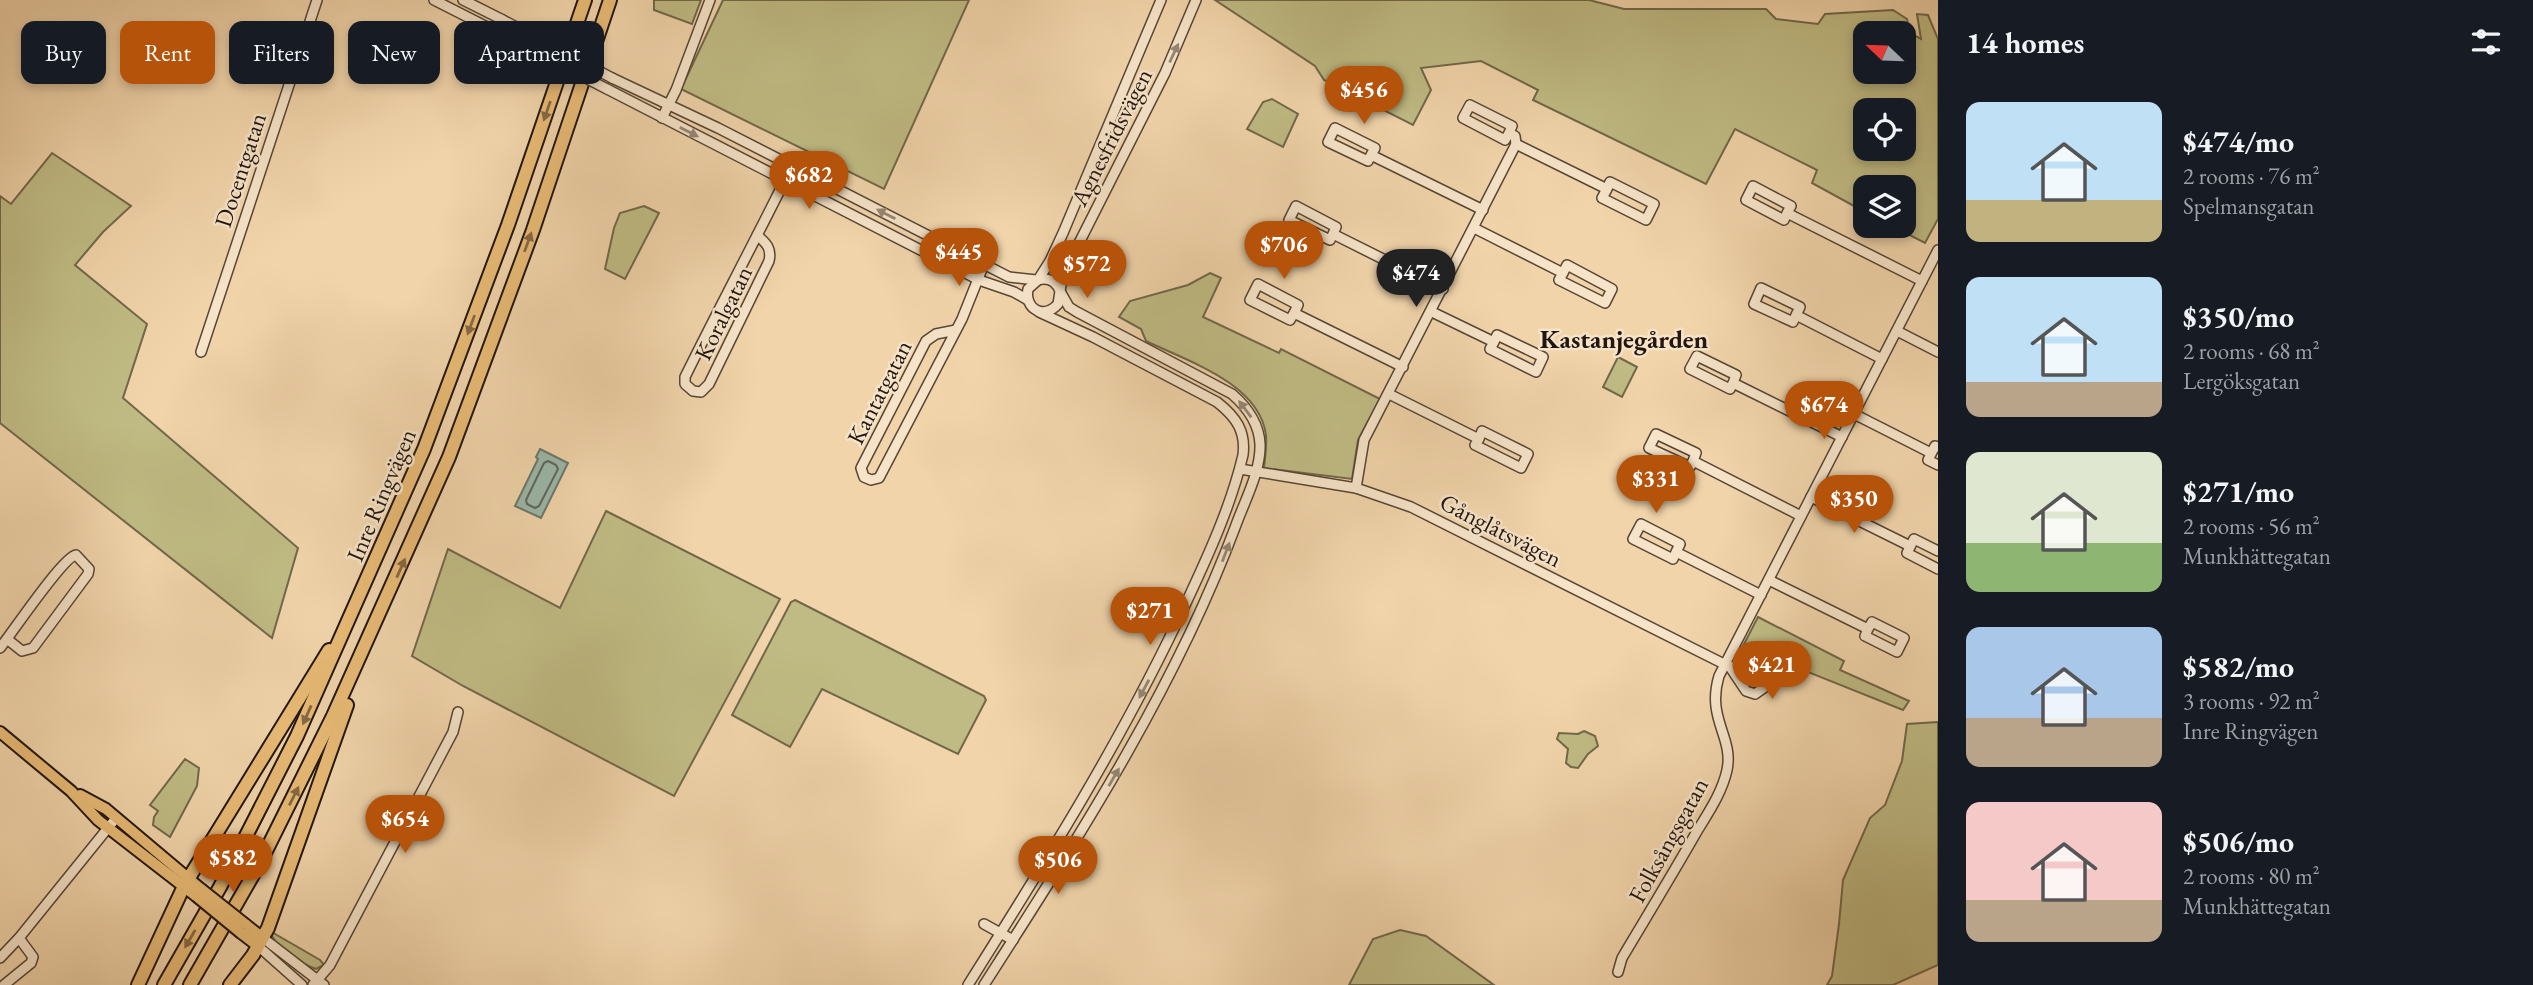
<!DOCTYPE html>
<meta charset="utf-8">
<style>
:root{--surface:#171b24;--page:#20242c;--text:#f1f3f6;--muted:#9ea1a6;--accent:#b45309}
body{margin:0;font-family:"EB Garamond",serif;background:var(--page);color:var(--text);height:100vh;display:flex;flex-direction:column;font-size:26px;white-space:nowrap}
*{box-sizing:border-box;margin:0}
p{font-size:23px;color:var(--muted)}
.icon{flex:none;width:38px;height:38px;fill:none;stroke:currentColor;stroke-width:2;stroke-linecap:round;stroke-linejoin:round}
.map{position:relative;flex:1;overflow:hidden}
.side{display:flex;flex-direction:column;background:var(--surface);width:595px}
.side>*{flex:none}
.guide{position:absolute;left:21px;top:21px;width:665px;height:63px;display:flex;gap:14px}
.needle{width:46px;rotate:293deg}
.tools{position:absolute;left:1853px;top:21px;display:grid;gap:14px}
.tools a{display:grid;place-items:center;width:63px;height:63px;border-radius:14px;background:var(--surface);box-shadow:0 4px 10px #0003;font-size:35px}
.price{position:absolute;translate:-50% -60px;padding:0 16px;border-radius:24px;background:var(--accent);color:#fff;font-size:23px;line-height:46px;filter:drop-shadow(0 2px 4px #0008)}
.price::after{content:'';position:absolute;left:50%;top:42px;width:21px;height:16px;margin-left:-10px;background:inherit;clip-path:polygon(0 0,100% 0,50% 100%)}
.price.selected{background:#222;color:#fff}
ul{padding:0;list-style:none}
li{display:flex;align-items:center;gap:21px;height:175px;padding:0 28px}
li span{display:grid;place-items:center;flex:none;width:196px;height:140px;border-radius:14px;color:#555}
li>.icon{margin-inline-start:auto}
span .icon{width:84px;height:84px;fill:#fffc;stroke-width:1}
li b{font-size:30px}
h2{display:flex;justify-content:space-between;align-items:center;height:84px;padding:0 28px;font-size:30px}
.chip{padding:0 24px;border-radius:14px;background:var(--surface);box-shadow:0 4px 10px #0003;font-size:24px;line-height:63px}
.chip.selected{background:var(--accent);color:#fff}
main{display:flex;flex:1;min-height:0}
.map>svg:first-child{display:block}
.green{fill:#c0bb84;stroke:#71684a;stroke-width:2;fill-rule:evenodd}
.water{fill:#9bb8ab;stroke:#6b776d;stroke-width:2}
.lines{fill:none;stroke-linecap:round;stroke-linejoin:round}
.shore{stroke:#5e675d;stroke-width:2}
.minor-casing{stroke:#564636;stroke-width:12}
.major-casing{stroke:#22160f;stroke-width:14}
.highway-casing{stroke:#22160f;stroke-width:16}
.minor{stroke:#f6e3c8;stroke-width:9}
.major{stroke:#e8ba75;stroke-width:10}
.highway{stroke:#e8ba75;stroke-width:12}
.minor-bridge-casing{stroke:#564636;stroke-width:12;stroke-linecap:butt}
.major-bridge-casing{stroke:#22160f;stroke-width:14;stroke-linecap:butt}
.minor-bridge{stroke:#f6e3c8;stroke-width:9}
.major-bridge{stroke:#e8ba75;stroke-width:10}
.oneway{fill:#978775}
.oneway2{fill:#856842}
.labels{text-anchor:middle;dominant-baseline:central;stroke-width:5;stroke-linejoin:round;paint-order:stroke}
.street-label{font-size:24px;fill:#22160f;stroke:#f6e3c8}
.neighbourhood-label{font-size:26px;font-weight:bold;fill:#22160f;stroke:#f6e3c8}
</style>
<main>
<div class="map">
<svg width="1938" height="985" viewBox="0 0 1938 985">
<rect width="100%" height="100%" fill="#f1d4aa"/>
<filter id="stains"><feTurbulence type="fractalNoise" baseFrequency=".00286" numOctaves="4"/><feColorMatrix values="0 0 0 0 .2 0 0 0 0 .09 0 0 0 0 .02 0 0 0 .5 -.17"/></filter>
<radialGradient id="worn" r=".72"><stop offset=".6" stop-color="#630" stop-opacity="0"/><stop offset="1" stop-color="#630" stop-opacity=".3"/></radialGradient>
<g class="green">
<path d="M654 0H701L692 24 654 10Z"/>
<path d="M723 0H969L884 189 681 89Z"/>
<path d="M1215 0H1589L1624 9H1766L1776 19 1818 24 1825 14 1893 10 1907 19 1910 33 1921 39 1917 14 1928 15 1938 39V219L1925 243 1892 226H1904V187H1866L1865 212 1812 183 1817 170 1735 129 1706 184 1533 100 1538 90 1481 61 1421 68 1431 90 1413 125 1324 80 1315 66ZM1866 33H1904V72H1866ZM1866 110H1904V149H1866Z"/>
<path d="M1272 99 1298 114 1283 147 1247 129 1263 102Z"/>
<path d="M52 153 131 206 103 232 75 265 147 324 123 398 298 548 272 638 0 423V196L11 204Z"/>
<path d="M644 206 659 213 625 279 605 269 614 228 620 213Z"/>
<path d="M1210 273 1221 278 1203 317 1279 353 1281 349 1380 399 1358 440 1352 479 1264 468C1265 457 1267 446 1266 435 1259 383 1187 361 1146 341L1141 329 1119 317 1130 301 1188 285Z"/>
<path d="M1618 357 1637 367 1622 397 1603 387Z"/>
<path d="M606 511 780 599 674 796 463 686 412 656 448 549 560 608Z"/>
<path d="M795 600 984 696 986 700 958 754 822 689 790 747 732 715 791 602Z"/>
<path d="M1758 617 1844 661 1840 670 1909 701 1903 710 1743 646Z"/>
<path d="M1938 722V965L1893 985H1827L1832 976 1839 924 1843 880 1870 818 1885 805 1902 761 1907 724Z"/>
<path d="M1584 731 1595 736 1598 746 1588 754 1578 768 1571 767 1566 763 1568 749 1557 739 1559 733 1578 734Z"/>
<path d="M185 759 199 768 197 786 170 837 153 825 154 817 158 811 150 805Z"/>
<path d="M1400 930 1426 936 1494 985H1349L1373 939Z"/>
<path d="M270 931 320 960 324 965 316 969C301 964 274 947 270 931Z"/>
</g>
<path class="water" d="M540 449 568 463 541 518 515 506 538 459 536 457Z"/>
<g class="lines">
<path class="shore" d="M548 461 556 465 558 469 539 506 535 508 527 504 526 500 544 463Z"/>
<g class="minor-casing">
<g id="minor">
<path d="M434 0 495 31"/>
<path d="M463 0 501 19"/>
<path d="M612 78 718 128 1009 277 1036 280"/>
<path d="M607 89 979 280 1014 292 1028 300"/>
<path d="M662 118 676 90 710 0"/>
<path d="M1509 133 1505 140 1463 118 1470 105 1512 126 1509 133 1515 136 1516 144 1607 189 1602 198 1646 220 1654 204 1610 182 1607 189"/>
<path d="M1371 155 1368 161 1328 142 1335 128 1375 148 1371 155 1483 210"/>
<path d="M1787 213 1784 220 1746 200 1753 186 1791 206 1787 213 1922 281"/>
<path d="M1474 228 1563 273 1559 280 1605 303 1612 289 1567 265 1563 273"/>
<path d="M1333 234 1330 240 1289 220 1296 206 1336 227 1333 234 1443 289"/>
<path d="M757 235C766 243 772 248 769 261L709 384 701 392 693 391 685 384V377C720 306 757 237 792 166"/>
<path d="M1038 280 1050 261 1063 233 1161 0"/>
<path d="M1060 291C1056 281 1048 277 1038 280L1028 289C1024 309 1044 320 1058 304L1061 285 1076 249 1165 73 1196 0"/>
<path d="M1432 312 1494 342 1490 349 1536 372 1543 357 1497 335 1494 342"/>
<path d="M1294 313 1290 320 1250 300 1258 284 1298 305 1294 313 1403 367"/>
<path d="M1796 315 1793 322 1754 304 1761 288 1800 307 1796 315 1882 359"/>
<path d="M956 330 936 334 926 341 861 468 864 477 871 480 879 478 962 319 984 264"/>
<path d="M1897 331 1938 352"/>
<path d="M201 352 317 0"/>
<path d="M1733 383 1730 389 1690 369 1697 356 1736 375 1733 383 1842 437"/>
<path d="M1389 394 1479 439 1475 445 1521 468 1528 454 1482 431 1479 439"/>
<path d="M1854 414 1931 453"/>
<path d="M1938 447 1935 446 1928 460 1938 465"/>
<path d="M1693 461 1690 467 1649 448 1656 434 1696 453 1693 461 1801 516"/>
<path d="M1240 469 1356 488 1411 507 1730 667 1746 691 1755 694 1765 687 1766 678C1758 663 1745 664 1730 667"/>
<path d="M1356 488 1364 440 1516 144"/>
<path d="M1811 497 1910 546"/>
<path d="M1938 551 1914 539 1907 553 1938 569"/>
<path d="M1676 552 1673 559 1633 539 1641 524 1680 544 1676 552 1761 595"/>
<path d="M1769 580 1868 629 1865 636 1897 652 1904 638 1872 622 1868 629"/>
<path d="M0 648C12 633 63 557 76 555L89 569 88 574 33 648 22 651 7 639"/>
<path d="M984 924 1013 940"/>
<path d="M263 938 324 985"/>
<path d="M258 946 302 985"/>
<path d="M0 958 19 938 116 818"/>
<path d="M1618 972 1622 958C1647 916 1672 875 1696 833 1708 813 1722 793 1727 770 1734 737 1706 719 1719 676L1938 250"/>
<path d="M4 985 31 963 33 957 19 938"/>
<path d="M313 985 330 965 453 732 458 712"/>
<path d="M968 985C1046 861 1124 737 1186 603 1208 556 1231 506 1243 455 1246 431 1236 417 1217 402L1093 337 1039 312"/>
<path d="M984 985C1078 838 1175 689 1236 525 1245 500 1261 471 1260 444 1259 424 1247 407 1232 394L1077 312 1069 307 1061 293"/>
</g>
</g>
<g class="major-casing">
<g id="major">
<path d="M0 732 71 791 98 820 196 896"/>
<path d="M80 795 106 809 201 889"/>
<path d="M245 924 263 938"/>
<path d="M241 933 258 946"/>
</g>
</g>
<g class="highway-casing">
<g id="highway">
<path d="M138 985 184 886 329 650"/>
<path d="M164 985 220 887 297 736 424 449 508 225 585 0"/>
<path d="M190 985 261 861 333 716 449 457 533 230 610 0"/>
<path d="M230 985 253 955 268 928 347 705"/>
</g>
</g>
<use href="#minor" class="minor"/>
<use href="#major" class="major"/>
<use href="#highway" class="highway"/>
<g class="minor-bridge-casing">
<g id="minor-bridge">
<path d="M501 19 612 78"/>
<path d="M495 31 607 89"/>
</g>
</g>
<g class="major-bridge-casing">
<g id="major-bridge">
<path d="M201 889 245 924"/>
<path d="M196 896 241 933"/>
</g>
</g>
<use href="#minor-bridge" class="minor-bridge"/>
<use href="#major-bridge" class="major-bridge"/>
</g>
<defs><path id="oneway-solid" d="M-6-.8H1V-3.2L6.5 0L1 3.2V.8H-6Z" transform="scale(1.75)"/></defs>
<g class="oneway">
<use href="#oneway-solid" transform="translate(1174 53) rotate(-65)"/>
<use href="#oneway-solid" transform="translate(689 132) rotate(27)"/>
<use href="#oneway-solid" transform="translate(886 214) rotate(-153)"/>
<use href="#oneway-solid" transform="translate(1245 409) rotate(-127)"/>
<use href="#oneway-solid" transform="translate(1226 552) rotate(-69)"/>
<use href="#oneway-solid" transform="translate(1144 689) rotate(118)"/>
<use href="#oneway-solid" transform="translate(1114 777) rotate(-60)"/>
</g>
<g class="oneway2">
<use href="#oneway-solid" transform="translate(547 111) rotate(109)"/>
<use href="#oneway-solid" transform="translate(528 242) rotate(-70)"/>
<use href="#oneway-solid" transform="translate(471 325) rotate(110)"/>
<use href="#oneway-solid" transform="translate(401 568) rotate(-66)"/>
<use href="#oneway-solid" transform="translate(307 715) rotate(114)"/>
<use href="#oneway-solid" transform="translate(294 796) rotate(-63)"/>
<use href="#oneway-solid" transform="translate(190 939) rotate(120)"/>
</g>
<g class="labels">
<g class="street-label">
<text transform="translate(1111 137) rotate(-63)">Agnesfridsvägen</text>
<text transform="translate(240 170) rotate(-72)">Docentgatan</text>
<text transform="translate(723 313) rotate(-64)">Koralgatan</text>
<text transform="translate(879 392) rotate(-63)">Kantatgatan</text>
<text transform="translate(381 495) rotate(-67)">Inre Ringvägen</text>
<text transform="translate(1501 530) rotate(27)">Gånglåtsvägen</text>
<text transform="translate(1668 840) rotate(-61)">Folksångsgatan</text>
</g>
<g class="neighbourhood-label">
<text x="1624" y="339">Kastanjegården</text>
</g>
</g>
<rect width="100%" height="100%" filter="url(#stains)"/>
<rect width="100%" height="100%" fill="url(#worn)"/>
</svg>
<div class="tools">
<a><svg class="needle" viewBox="-14 -14 28 28"><path d="M0-13l5 13h-10z" fill="#e53935"/><path d="M0 13l5-13h-10z" fill="#9ea1a6"/></svg></a>
<a><svg class="icon" aria-label="locate" viewBox="0 0 24 24"><circle cx="12" cy="12" r="6"/><path d="M12 2v4M12 18v4M2 12h4M18 12h4"/></svg></a>
<a><svg class="icon" aria-label="layers" viewBox="0 0 24 24"><path d="M12 4l9 5-9 5-9-5zM3 14l9 5 9-5"/></svg></a>
</div>
<b class="price" style="left:1364px;top:126px">$456</b>
<b class="price" style="left:809px;top:211px">$682</b>
<b class="price" style="left:1284px;top:281px">$706</b>
<b class="price" style="left:959px;top:288px">$445</b>
<b class="price" style="left:1087px;top:300px">$572</b>
<b class="price selected" style="left:1416px;top:309px">$474</b>
<b class="price" style="left:1824px;top:441px">$674</b>
<b class="price" style="left:1656px;top:515px">$331</b>
<b class="price" style="left:1854px;top:535px">$350</b>
<b class="price" style="left:1150px;top:647px">$271</b>
<b class="price" style="left:1772px;top:701px">$421</b>
<b class="price" style="left:405px;top:855px">$654</b>
<b class="price" style="left:233px;top:894px">$582</b>
<b class="price" style="left:1058px;top:896px">$506</b>
<div class="guide">
<a class="chip">Buy</a>
<a class="chip selected">Rent</a>
<a class="chip">Filters</a>
<a class="chip">New</a>
<a class="chip">Apartment</a>
</div>
</div>
<section class="side">
<h2>14 homes<svg class="icon" aria-label="filters" viewBox="0 0 24 24"><path d="M4 7h16M4 17h16"/><circle cx="9" cy="7" r="2"/><circle cx="15" cy="17" r="2"/></svg></h2>
<ul>
<li><span style="background:linear-gradient(#bfe0f5 70%,#c2b280 0)"><svg class="icon" aria-label="home" viewBox="0 0 24 24"><path d="M3 11l9-7 9 7M6 9v11h12V9"/></svg></span><div><b>$474/mo</b><p>2 rooms · 76 m²</p><p>Spelmansgatan</p></div></li>
<li><span style="background:linear-gradient(#bfe0f5 75%,#b9a48a 0)"><svg class="icon" aria-label="home" viewBox="0 0 24 24"><path d="M3 11l9-7 9 7M6 9v11h12V9"/></svg></span><div><b>$350/mo</b><p>2 rooms · 68 m²</p><p>Lergöksgatan</p></div></li>
<li><span style="background:linear-gradient(#dfe7d0 65%,#8fb573 0)"><svg class="icon" aria-label="home" viewBox="0 0 24 24"><path d="M3 11l9-7 9 7M6 9v11h12V9"/></svg></span><div><b>$271/mo</b><p>2 rooms · 56 m²</p><p>Munkhättegatan</p></div></li>
<li><span style="background:linear-gradient(#a9c7e8 65%,#b9a48a 0)"><svg class="icon" aria-label="home" viewBox="0 0 24 24"><path d="M3 11l9-7 9 7M6 9v11h12V9"/></svg></span><div><b>$582/mo</b><p>3 rooms · 92 m²</p><p>Inre Ringvägen</p></div></li>
<li><span style="background:linear-gradient(#f6c9c9 70%,#b9a48a 0)"><svg class="icon" aria-label="home" viewBox="0 0 24 24"><path d="M3 11l9-7 9 7M6 9v11h12V9"/></svg></span><div><b>$506/mo</b><p>2 rooms · 80 m²</p><p>Munkhättegatan</p></div></li>
</ul>
</section>
</main>
